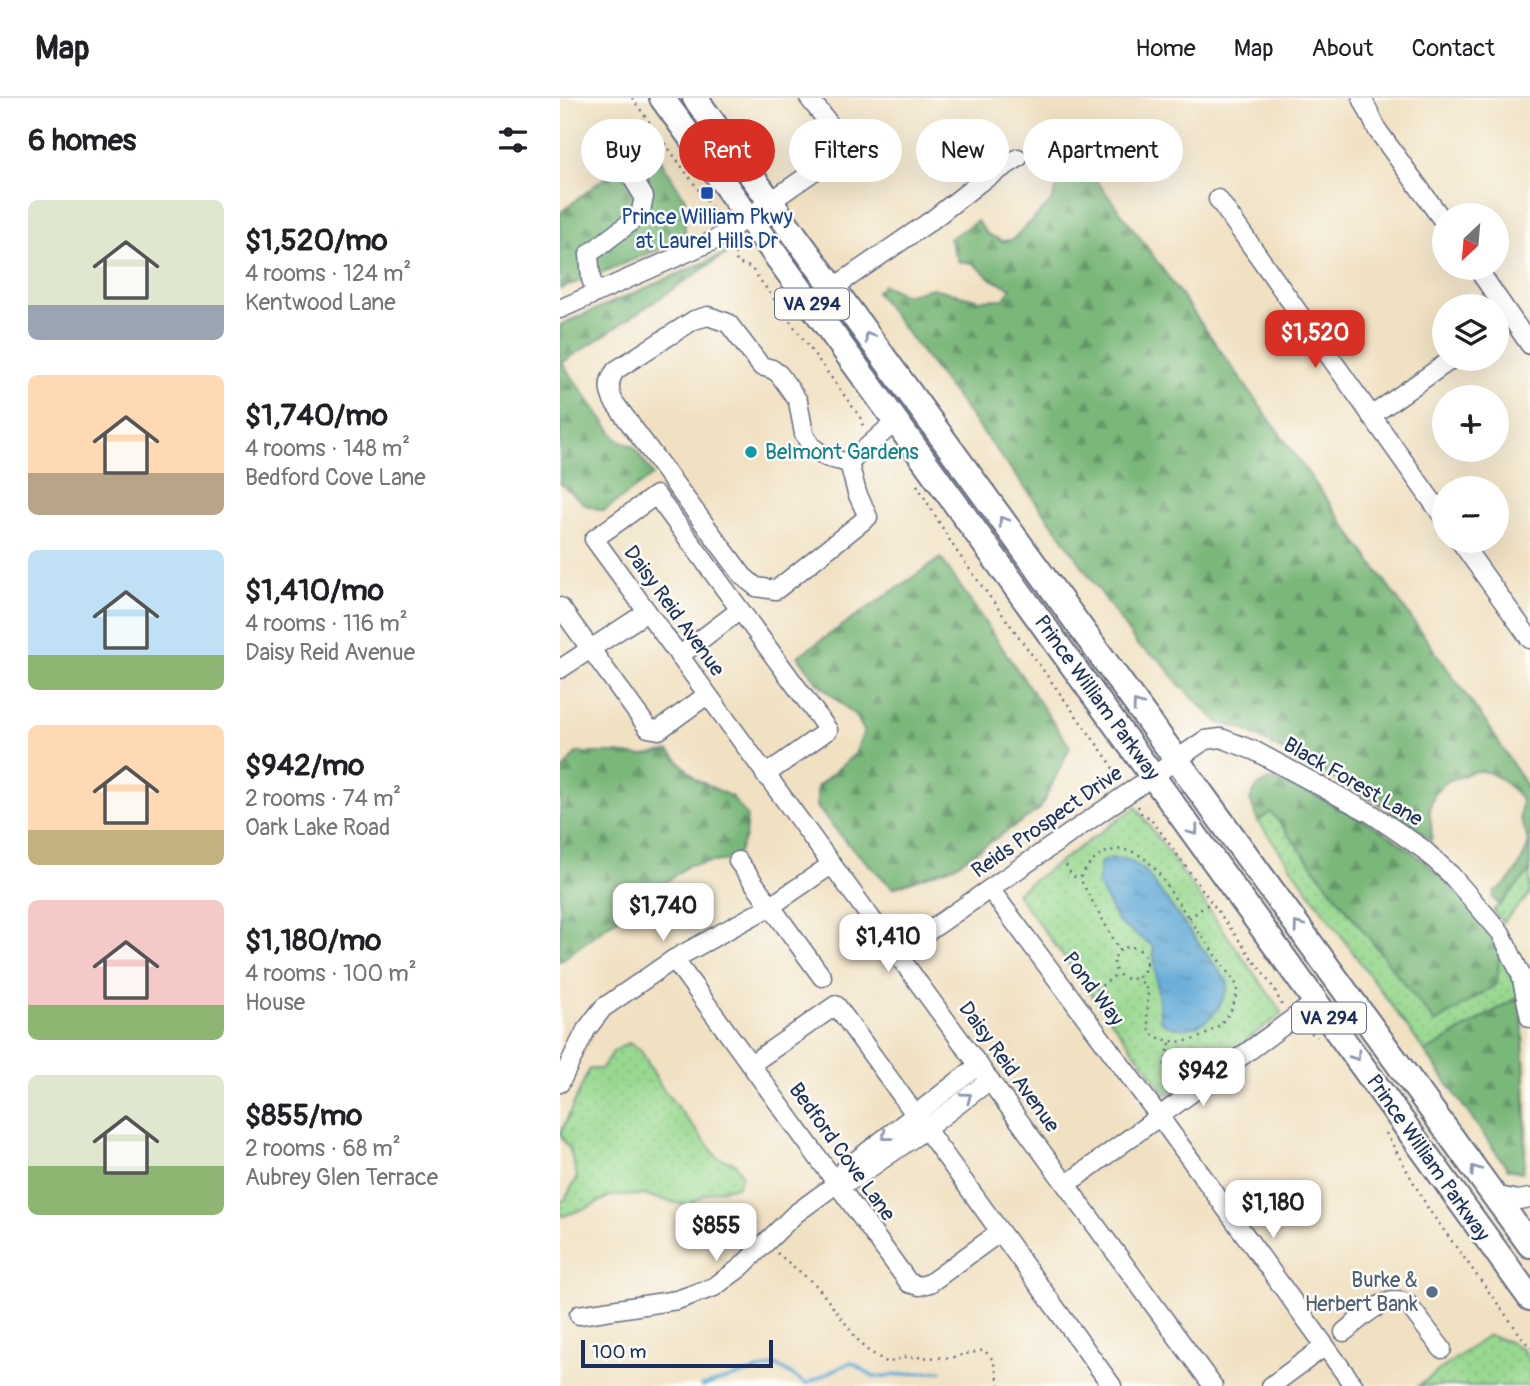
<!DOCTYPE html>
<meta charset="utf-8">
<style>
:root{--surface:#fff;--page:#f2f2f2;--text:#202124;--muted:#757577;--line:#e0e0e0;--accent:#d93025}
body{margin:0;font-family:Pangolin,sans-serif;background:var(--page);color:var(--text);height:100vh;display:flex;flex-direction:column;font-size:26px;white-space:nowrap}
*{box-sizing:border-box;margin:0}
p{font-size:23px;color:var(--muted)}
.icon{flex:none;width:38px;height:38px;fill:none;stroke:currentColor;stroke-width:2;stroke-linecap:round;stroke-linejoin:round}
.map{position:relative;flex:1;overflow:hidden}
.drawer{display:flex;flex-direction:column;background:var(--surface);width:560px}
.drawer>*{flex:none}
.guide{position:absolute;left:21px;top:21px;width:665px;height:63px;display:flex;gap:14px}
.needle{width:46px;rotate:206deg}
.fabs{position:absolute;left:872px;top:105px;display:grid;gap:14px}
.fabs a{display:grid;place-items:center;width:77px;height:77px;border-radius:50%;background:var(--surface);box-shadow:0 7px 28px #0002;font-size:35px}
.scale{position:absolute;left:21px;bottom:18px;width:192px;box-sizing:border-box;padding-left:7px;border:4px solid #1b2f5e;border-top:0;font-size:19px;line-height:24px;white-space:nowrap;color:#1b2f5e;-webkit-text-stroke:5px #fdfcf7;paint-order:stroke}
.price{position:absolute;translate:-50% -60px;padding:0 16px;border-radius:14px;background:#fff;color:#222;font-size:23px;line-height:46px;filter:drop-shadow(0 2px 4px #0008)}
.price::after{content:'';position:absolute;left:50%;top:42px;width:21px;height:16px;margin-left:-10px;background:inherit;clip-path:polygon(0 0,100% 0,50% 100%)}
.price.current{background:var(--accent);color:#fff}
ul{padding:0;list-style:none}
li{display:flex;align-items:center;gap:21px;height:175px;padding:0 28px}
li span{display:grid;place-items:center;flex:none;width:196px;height:140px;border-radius:10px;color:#555}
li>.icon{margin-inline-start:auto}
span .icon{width:84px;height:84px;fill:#fffc;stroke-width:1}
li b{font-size:30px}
h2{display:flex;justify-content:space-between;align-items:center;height:84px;padding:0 28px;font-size:30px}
.chip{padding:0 24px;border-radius:32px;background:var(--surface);box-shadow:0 7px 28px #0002;font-size:24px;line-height:63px}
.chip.current{background:var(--accent);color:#fff}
header{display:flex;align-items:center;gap:42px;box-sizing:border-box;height:98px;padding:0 35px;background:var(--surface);border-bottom:2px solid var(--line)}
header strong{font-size:33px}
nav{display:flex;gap:38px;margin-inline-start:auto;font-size:24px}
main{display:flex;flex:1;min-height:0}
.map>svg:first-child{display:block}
.grass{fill:url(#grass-dots);stroke:#5a8476;stroke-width:2}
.forest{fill:url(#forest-firs);stroke:#4a746c;stroke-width:2}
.water{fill:url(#water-ripples);stroke:#3d6c9a;stroke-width:2}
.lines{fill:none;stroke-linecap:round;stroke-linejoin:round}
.stream{stroke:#5fa8d6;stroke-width:3.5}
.minor-casing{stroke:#666d81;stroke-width:21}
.highway-casing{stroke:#666d81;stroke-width:28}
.path{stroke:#666d81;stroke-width:2.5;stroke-dasharray:2 5;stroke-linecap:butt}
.minor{stroke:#fff;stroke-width:18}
.highway{stroke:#fff;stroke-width:24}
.oneway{stroke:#8d97ae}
.transit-dot{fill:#1a4fb4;stroke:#fdfcf7;stroke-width:2.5}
.culture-dot{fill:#0f9aa8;stroke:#fdfcf7;stroke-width:2.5}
.service-dot{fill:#5c6f8a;stroke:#fdfcf7;stroke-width:2.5}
.labels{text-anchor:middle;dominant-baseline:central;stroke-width:5;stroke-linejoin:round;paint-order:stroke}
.shield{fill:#fdfcf7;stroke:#5f6c8c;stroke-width:2}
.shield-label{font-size:19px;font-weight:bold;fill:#1b2f5e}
.transit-label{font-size:21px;fill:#164399;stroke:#fdfcf7}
.culture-label{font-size:21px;fill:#0d838f;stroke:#fdfcf7;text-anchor:start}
.street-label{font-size:21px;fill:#1b2f5e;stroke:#fdfcf7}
.service-label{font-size:21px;fill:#4e5e75;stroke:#fdfcf7;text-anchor:end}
</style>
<header>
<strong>Map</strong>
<nav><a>Home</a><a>Map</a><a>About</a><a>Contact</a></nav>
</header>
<main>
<section class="drawer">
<h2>6 homes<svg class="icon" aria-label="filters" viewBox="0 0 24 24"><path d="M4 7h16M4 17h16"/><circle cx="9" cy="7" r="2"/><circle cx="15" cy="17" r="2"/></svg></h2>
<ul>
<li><span style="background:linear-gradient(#dfe7d0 75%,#9aa5b1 0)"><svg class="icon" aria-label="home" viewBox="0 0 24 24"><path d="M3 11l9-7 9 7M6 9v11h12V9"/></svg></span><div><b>$1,520/mo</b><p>4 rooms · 124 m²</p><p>Kentwood Lane</p></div></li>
<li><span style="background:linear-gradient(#ffd9b3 70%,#b9a48a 0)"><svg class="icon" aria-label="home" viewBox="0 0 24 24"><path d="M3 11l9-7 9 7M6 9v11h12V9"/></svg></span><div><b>$1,740/mo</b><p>4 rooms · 148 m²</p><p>Bedford Cove Lane</p></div></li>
<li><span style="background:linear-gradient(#bfe0f5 75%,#8fb573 0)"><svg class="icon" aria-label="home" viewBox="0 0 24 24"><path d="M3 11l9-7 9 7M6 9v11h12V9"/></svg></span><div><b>$1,410/mo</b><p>4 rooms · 116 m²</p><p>Daisy Reid Avenue</p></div></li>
<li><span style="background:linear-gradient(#ffd9b3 75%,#c2b280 0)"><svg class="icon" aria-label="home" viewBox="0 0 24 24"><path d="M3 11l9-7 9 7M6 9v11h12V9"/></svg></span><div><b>$942/mo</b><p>2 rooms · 74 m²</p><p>Oark Lake Road</p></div></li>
<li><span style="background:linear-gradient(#f6c9c9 75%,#8fb573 0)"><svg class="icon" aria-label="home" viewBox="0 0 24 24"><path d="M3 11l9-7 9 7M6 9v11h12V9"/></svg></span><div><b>$1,180/mo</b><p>4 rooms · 100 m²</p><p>House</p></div></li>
<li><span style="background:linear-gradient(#dfe7d0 65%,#8fb573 0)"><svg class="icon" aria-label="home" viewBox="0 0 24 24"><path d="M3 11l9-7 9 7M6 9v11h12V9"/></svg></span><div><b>$855/mo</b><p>2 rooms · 68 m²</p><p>Aubrey Glen Terrace</p></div></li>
</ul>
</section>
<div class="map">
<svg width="970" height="1288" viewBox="0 0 970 1288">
<defs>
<pattern id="grass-dots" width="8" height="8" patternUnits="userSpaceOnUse" patternTransform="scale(1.75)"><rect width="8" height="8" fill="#98d88f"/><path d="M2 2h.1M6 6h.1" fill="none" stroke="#82ba7e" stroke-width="1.8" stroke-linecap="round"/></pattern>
<pattern id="forest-firs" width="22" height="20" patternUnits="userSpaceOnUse" patternTransform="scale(1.75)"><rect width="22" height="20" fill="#7ab87a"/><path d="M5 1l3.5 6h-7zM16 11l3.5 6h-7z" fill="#639667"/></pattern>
<pattern id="water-ripples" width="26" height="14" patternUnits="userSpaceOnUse" patternTransform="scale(1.75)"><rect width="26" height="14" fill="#5fa8d6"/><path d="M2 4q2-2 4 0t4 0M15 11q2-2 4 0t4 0" fill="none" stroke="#4e89b1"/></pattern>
</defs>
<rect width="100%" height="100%" fill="#fdfcf7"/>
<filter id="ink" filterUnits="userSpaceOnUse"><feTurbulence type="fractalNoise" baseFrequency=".0143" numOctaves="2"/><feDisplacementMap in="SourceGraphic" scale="14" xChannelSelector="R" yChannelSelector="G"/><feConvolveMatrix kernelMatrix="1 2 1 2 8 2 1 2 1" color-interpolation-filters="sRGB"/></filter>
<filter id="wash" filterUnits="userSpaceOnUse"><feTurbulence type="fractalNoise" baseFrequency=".00686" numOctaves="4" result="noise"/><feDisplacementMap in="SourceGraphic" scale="28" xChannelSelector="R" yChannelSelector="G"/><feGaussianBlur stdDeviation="1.57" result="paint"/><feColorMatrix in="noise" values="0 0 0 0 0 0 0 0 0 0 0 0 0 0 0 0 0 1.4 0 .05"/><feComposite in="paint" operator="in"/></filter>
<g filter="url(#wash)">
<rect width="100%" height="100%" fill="#f1e1c3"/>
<g class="grass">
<path d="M576 709 723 916 607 997 456 795Z"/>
<path d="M711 714 875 925 940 849 954 874 960 903 954 901 865 954 698 723Z"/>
<path d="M970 773V796L943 824 933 813Z"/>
<path d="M68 945 80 951 101 988 158 1060 175 1065 182 1077 177 1089C157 1091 143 1095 128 1108L84 1097 50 1098 30 1109 3 1118 0 1115V1105L5 1101 17 1079 10 1052 0 1037 29 971H41L53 954Z"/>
<path d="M928 1237C964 1249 970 1248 970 1288H858Z"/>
</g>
<g class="forest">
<path d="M90 44 125 101V141L0 191V115Z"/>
<path d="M513 52 581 141 931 632 970 694V773L940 807 933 800 935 793C953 785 963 762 969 745L960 719 962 702C951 689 932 668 912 674 907 675 903 679 897 680 883 683 875 691 871 705 867 718 874 729 871 742L823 708 681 630 659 625 619 586 601 563 578 548 498 433 316 194 323 187 345 197 372 190 420 202 444 201 451 190 431 181 413 165 399 164 389 141 417 123 427 136 442 143 452 142 491 104Z"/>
<path d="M169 154 2 265 57 341 74 349 93 377 44 413 26 407 0 385V227Z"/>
<path d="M381 460 510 649 480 711 394 768 333 790 287 745 257 709V689L295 656 304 633 297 619 257 584 238 558Z"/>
<path d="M109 653 137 682 172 699 187 718 185 739 176 761 129 767 0 863V675L16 655H56L80 658Z"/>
<path d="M708 682C728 681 746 693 764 702 790 715 815 727 839 744 878 770 913 811 940 849L937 886 875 925 711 714 698 723 690 701 697 689Z"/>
<path d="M955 901 960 903 962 910C963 940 970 1054 962 1074L948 1071 865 954Z"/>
</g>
<path class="water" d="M553 760 568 762 585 773 668 885C662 918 633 942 601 924L593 848 559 825 538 787 540 765Z"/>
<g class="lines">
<path class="stream" d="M142 1288 216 1267 246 1286 291 1264 314 1279 381 1273"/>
</g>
</g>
<g filter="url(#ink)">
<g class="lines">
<g class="minor-casing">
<g id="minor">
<path d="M802 0 818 33 884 124"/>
<path d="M658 101 884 420"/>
<path d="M917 170 970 247"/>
<path d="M273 190 372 122 419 85 458 60"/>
<path d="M36 195 31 181 29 156 80 117 84 99 59 58 51 54"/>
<path d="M0 211 155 142 273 60C288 40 261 17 249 0"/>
<path d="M148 218 168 225 201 268 212 271 219 276 238 303 244 336 251 348 266 359 289 365 297 395 308 419 216 492 196 489 183 478 54 304C48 293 48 282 56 272L134 222Z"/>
<path d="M811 318 892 261"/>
<path d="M289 365 336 323"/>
<path d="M900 443 970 541"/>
<path d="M0 509 88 630 99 632 147 597"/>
<path d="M119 558 180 512"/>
<path d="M0 571 87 514"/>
<path d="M205 677 268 632 96 397 34 441 653 1288"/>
<path d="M178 763 262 879"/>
<path d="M430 791 599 1018 794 1288"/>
<path d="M337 855 645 642 661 640 695 653 812 716 863 751 891 777 941 835 961 877 970 920"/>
<path d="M114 861 349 1185 360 1188 370 1185 440 1134"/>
<path d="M191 966 276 907 552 1288"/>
<path d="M419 967 285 1071 276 1086 294 1081 366 1031 430 982"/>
<path d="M0 985 26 932 43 910 114 861 211 808 271 767"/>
<path d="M507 1086 757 903"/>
<path d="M934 1097 958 1102 970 1100"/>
<path d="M19 1217 117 1202 154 1189 180 1170 235 1116 276 1086"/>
<path d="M784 1234C802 1220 823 1196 847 1205L882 1251"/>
<path d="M711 1288 765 1248"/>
</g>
</g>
<g class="highway-casing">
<g id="highway">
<path d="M102 0 970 1200"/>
<path d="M135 0 970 1147"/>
</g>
</g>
<g class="path">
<path d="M72 0 159 120"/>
<path d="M173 148 177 165 190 169 195 175 300 319 304 331"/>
<path d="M327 350 328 355 337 358"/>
<path d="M357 387 395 451 552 667 553 675 560 682"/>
<path d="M578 708 581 715 590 720 597 729 715 892 722 908 725 909"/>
<path d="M506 767 512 778 520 781"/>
<path d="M629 820 651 804"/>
<circle cx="570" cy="865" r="16"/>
<path d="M560 853 520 781C532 755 560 741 585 761 597 770 606 787 614 799 635 829 656 858 677 887 678 929 625 959 590 935L587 919 588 893 578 879"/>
<path d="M536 892 558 875"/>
<path d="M748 929V932L757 939"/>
<path d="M610 945 604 969 611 985"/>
<path d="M826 1035 869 1112 970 1250"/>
<path d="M217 1155 257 1188 304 1250 328 1265 344 1259 389 1260 424 1252 433 1262 440 1288"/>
</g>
<use href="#minor" class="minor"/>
<use href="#highway" class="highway"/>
</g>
<defs><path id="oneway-chevron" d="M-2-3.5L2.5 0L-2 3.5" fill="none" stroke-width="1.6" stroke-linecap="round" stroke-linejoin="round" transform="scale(1.75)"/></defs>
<g class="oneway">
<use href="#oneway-chevron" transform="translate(309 239) rotate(-126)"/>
<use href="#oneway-chevron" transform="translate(443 423) rotate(-126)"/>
<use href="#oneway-chevron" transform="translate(577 607) rotate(-126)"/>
<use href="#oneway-chevron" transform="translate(634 733) rotate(54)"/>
<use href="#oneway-chevron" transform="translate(738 828) rotate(-126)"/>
<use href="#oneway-chevron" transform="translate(796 958) rotate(55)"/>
<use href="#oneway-chevron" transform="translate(407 999) rotate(-37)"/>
<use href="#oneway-chevron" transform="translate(326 1038) rotate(142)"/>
<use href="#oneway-chevron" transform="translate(915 1072) rotate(-126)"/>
</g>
</g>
<rect class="transit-dot" x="140" y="88" width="14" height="14" rx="3.5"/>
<circle class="culture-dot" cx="191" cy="354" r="7"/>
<circle class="service-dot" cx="872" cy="1194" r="7"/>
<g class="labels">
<g class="shield">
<rect x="215" y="190.5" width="74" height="31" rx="5"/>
<rect x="732" y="904.5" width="74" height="31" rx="5"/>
</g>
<g class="shield-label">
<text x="252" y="206">VA 294</text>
<text x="769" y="920">VA 294</text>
</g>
<g class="transit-label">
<text x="147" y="119">Prince William Pkwy<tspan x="147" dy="24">at Laurel Hills Dr</tspan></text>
</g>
<g class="culture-label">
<text x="205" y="354">Belmont Gardens</text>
</g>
<g class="street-label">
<text transform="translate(114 513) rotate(54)">Daisy Reid Avenue</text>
<text transform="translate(537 600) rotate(54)">Prince William Parkway</text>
<text transform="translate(793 684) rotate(30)">Black Forest Lane</text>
<text transform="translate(487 724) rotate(-35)">Reids Prospect Drive</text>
<text transform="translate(533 891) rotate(53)">Pond Way</text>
<text transform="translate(449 969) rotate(54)">Daisy Reid Avenue</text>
<text transform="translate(282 1054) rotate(54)">Bedford Cove Lane</text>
<text transform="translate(868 1060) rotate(55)">Prince William Parkway</text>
</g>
<g class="service-label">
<text x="858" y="1182">Burke &amp;<tspan x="858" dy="24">Herbert Bank</tspan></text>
</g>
</g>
</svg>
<div class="fabs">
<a><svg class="needle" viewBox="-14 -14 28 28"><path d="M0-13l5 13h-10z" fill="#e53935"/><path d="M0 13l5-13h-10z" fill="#757577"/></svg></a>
<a><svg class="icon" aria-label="layers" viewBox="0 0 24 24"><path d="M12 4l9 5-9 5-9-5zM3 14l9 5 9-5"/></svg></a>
<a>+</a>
<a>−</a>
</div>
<div class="scale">100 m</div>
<b class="price current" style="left:755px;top:272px">$1,520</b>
<b class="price" style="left:103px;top:845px">$1,740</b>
<b class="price" style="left:328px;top:876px">$1,410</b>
<b class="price" style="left:643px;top:1010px">$942</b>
<b class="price" style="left:713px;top:1142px">$1,180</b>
<b class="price" style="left:156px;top:1165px">$855</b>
<div class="guide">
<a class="chip">Buy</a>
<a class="chip current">Rent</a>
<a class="chip">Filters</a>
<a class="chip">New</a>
<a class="chip">Apartment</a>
</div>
</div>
</main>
